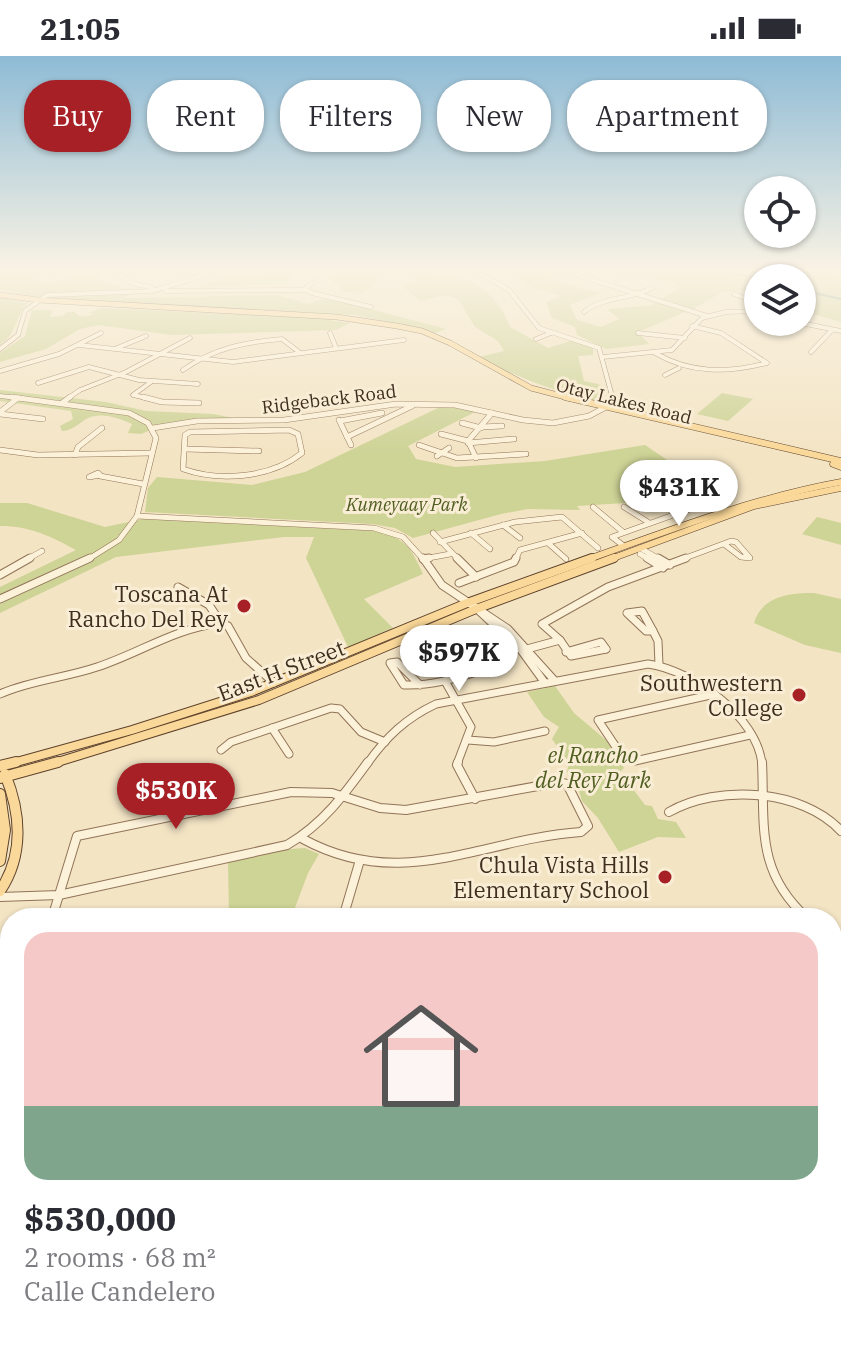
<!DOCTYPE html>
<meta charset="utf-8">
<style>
:root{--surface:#fff;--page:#f7f7f7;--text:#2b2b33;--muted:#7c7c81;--line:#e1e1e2;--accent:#a72026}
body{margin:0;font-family:"IBM Plex Serif",serif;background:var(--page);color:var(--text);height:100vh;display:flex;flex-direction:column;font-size:30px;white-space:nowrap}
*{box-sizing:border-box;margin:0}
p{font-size:26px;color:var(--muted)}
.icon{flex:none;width:44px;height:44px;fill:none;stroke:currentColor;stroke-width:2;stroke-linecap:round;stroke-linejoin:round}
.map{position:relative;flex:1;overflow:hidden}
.drawer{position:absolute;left:0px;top:852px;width:842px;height:442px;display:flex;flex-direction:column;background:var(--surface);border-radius:32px 32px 0 0;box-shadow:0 2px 6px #0004}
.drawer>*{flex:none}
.hud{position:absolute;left:24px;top:24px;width:794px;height:72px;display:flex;gap:16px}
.buttons{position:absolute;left:744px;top:120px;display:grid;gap:16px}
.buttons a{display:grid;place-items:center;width:72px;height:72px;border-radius:50%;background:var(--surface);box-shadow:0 2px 6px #0004;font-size:40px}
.price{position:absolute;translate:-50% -68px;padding:0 18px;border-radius:28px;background:#fff;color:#222;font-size:26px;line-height:52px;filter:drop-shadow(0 2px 4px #0008)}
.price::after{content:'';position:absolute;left:50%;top:48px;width:24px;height:18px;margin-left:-12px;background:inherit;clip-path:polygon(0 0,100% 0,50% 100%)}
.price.current{background:var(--accent);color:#fff}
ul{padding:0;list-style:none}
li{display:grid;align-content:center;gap:16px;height:424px;padding:0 24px}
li+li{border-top:2px solid var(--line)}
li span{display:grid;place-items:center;height:248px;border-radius:24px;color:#555}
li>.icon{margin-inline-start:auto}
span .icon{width:144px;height:144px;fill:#fffc;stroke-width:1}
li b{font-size:34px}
.tag{padding:0 28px;border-radius:32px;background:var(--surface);box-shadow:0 2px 6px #0004;font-size:28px;line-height:72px}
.tag.current{background:var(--accent);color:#fff}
.status{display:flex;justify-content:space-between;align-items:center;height:56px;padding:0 40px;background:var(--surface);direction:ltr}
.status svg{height:22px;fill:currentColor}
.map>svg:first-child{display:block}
.green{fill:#ced396}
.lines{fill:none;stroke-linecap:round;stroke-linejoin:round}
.stream{stroke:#6c968a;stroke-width:2}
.minor-far4-casing{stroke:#917458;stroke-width:5}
.minor-far3-casing{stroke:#917458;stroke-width:6}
.minor-far2-casing{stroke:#917458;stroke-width:9}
.minor-far1-casing{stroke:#917458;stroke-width:10}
.minor-casing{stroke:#917458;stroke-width:13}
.major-far3-casing{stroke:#5e422c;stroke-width:6}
.major-far2-casing{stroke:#5e422c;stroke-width:7}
.major-far1-casing{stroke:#5e422c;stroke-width:10}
.major-casing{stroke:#5e422c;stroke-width:12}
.minor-far4{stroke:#fcf1d9;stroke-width:4}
.minor-far3{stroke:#fcf1d9;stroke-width:5}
.minor-far2{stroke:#fcf1d9;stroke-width:7}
.minor-far1{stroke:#fcf1d9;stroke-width:8}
.minor{stroke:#fcf1d9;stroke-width:11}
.major-far3{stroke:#fad899;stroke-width:5}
.major-far2{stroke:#fad899;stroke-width:6}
.major-far1{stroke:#fad899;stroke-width:8}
.major{stroke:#fad899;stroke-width:10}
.poi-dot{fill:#a72026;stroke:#f9eed5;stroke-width:3}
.labels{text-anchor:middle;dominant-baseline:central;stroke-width:6;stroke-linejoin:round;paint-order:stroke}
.far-street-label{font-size:18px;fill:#3f2d1e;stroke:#f9eed5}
.far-park-label{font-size:18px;font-style:italic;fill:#515e22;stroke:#f9eed5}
.poi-label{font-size:22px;fill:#3f2d1e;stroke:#f9eed5;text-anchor:end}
.street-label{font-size:22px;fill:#3f2d1e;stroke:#f9eed5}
.park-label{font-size:22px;font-style:italic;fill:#515e22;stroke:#f9eed5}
</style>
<div class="status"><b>21:05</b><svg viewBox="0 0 49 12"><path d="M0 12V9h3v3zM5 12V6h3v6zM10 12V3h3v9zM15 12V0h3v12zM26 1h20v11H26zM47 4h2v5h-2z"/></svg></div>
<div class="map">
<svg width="841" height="1293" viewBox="0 0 841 1293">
<rect width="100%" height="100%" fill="#f3e4c4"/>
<g class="green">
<path d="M0 216H40L30 221C53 235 74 215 98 218V224L133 235 125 242 277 239 309 248 321 243 359 247 370 253 446 273 435 277 355 259 49 243 0 234Z"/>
<path d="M287 216 293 220 287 228 200 231 233 218Z"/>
<path d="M332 216H385L364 237 345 236 325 219Z"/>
<path d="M393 216C443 216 490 216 510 271L548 292 574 284 593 292V299L578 300 584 325 598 328 603 332V343L595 347C555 334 516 322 479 301L504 295 498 285 475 271 458 243 444 239 421 245 403 231 416 224 411 218Z"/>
<path d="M519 216H562L568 218 548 223 600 237 570 249 577 264 601 271 619 263 607 253 651 249 680 232 673 226 601 216H823L841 220V266L802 255V222H758V234L722 236 695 252 638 276 649 288 606 293 577 279 575 271 552 262 546 246 562 240 531 231 515 220Z"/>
<path d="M0 242 28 247C14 261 17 278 0 289Z"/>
<path d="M102 252 316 262 350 267 336 274 172 279 98 269 80 273 46 293 0 306V297L25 280 32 254H53L50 261 63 260 67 256H75L79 260 94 259 88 257Z"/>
<path d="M0 334 106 346 146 355 213 358 239 363 162 369 141 378 128 377 132 368C119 362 100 355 86 363 77 369 73 374 62 375L60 370 73 363 71 355 0 345Z"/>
<path d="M722 337 753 343 728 365 697 358Z"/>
<path d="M442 350 477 355 408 390 416 403 455 411 545 405 645 389 722 441 577 450 580 454 528 453 501 458 413 482 395 472 372 468 145 456 148 432 157 421 252 429 305 416Z"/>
<path d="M0 447H27L105 471 143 463 377 475C407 484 410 490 423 518L364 543 393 572 348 591 306 502 314 481H284L116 501 0 557V531L76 494C50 480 30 470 0 470Z"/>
<path d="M817 461 841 467V489L802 478Z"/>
<path d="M814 537 841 543V597L805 589 754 567C762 540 789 537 814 537Z"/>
<path d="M555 630 574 657 607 685 624 712 620 716 645 749 652 750 658 763 676 766 686 782 658 781 619 796 598 762 582 745 577 728 567 716 569 707 552 683 559 671 544 661 527 636Z"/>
<path d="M305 792 319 798 308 817 293 857 295 862H229L228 805 277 794Z"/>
<path d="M832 1083 841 1090V1274H832Z"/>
<path d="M10 1090V1243H0V1093Z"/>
</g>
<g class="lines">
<g class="stream">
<path d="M730 216 758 223"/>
<path d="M802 234 841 243"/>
</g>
<g class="minor-far4-casing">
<g id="minor-far4">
<path d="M116 216 132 227 153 232"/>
<path d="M477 216 509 234 539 272 599 292 612 340 610 343"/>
<path d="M568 216 707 260"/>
<path d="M174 217 186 225"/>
<path d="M54 220 58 216"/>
<path d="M313 226 305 233 312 237 371 251"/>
<path d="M165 235 305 234"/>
<path d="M734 238 758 247"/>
<path d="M584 256C604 240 630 244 652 232"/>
<path d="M796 266 841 275"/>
<path d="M778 274 795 266"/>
<path d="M330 277 336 292"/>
<path d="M638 277 685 282"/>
<path d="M536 283 551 277"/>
<path d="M79 289 233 306 404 284"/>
<path d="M117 292 146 280"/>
<path d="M0 293 18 279 25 255 47 239 152 235 215 216"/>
<path d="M811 296 832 274"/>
<path d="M655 297C691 318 728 317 767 307L721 277 692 270"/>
<path d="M603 301 672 294 702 262 726 256 758 255"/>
<path d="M183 314C214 292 245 286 282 283L299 296"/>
<path d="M0 315 59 298 101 277"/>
<path d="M665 319 679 312"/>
<path d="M151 326 133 339 151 343"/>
<path d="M38 327 89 311 139 324 198 328"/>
<path d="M0 340 26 343"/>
<path d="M67 343 80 334 126 316 190 282"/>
</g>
</g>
<g class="minor-far3-casing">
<g id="minor-far3">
<path d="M11 341 129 357 148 367 156 382 137 460 119 484 87 504"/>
<path d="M143 341 162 346 199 347"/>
<path d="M62 347 70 341"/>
<path d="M0 356 18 342"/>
<path d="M0 358 43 363"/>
<path d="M339 364 351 389"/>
<path d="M340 365 382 357"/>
<path d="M462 367 481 372"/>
<path d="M482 371 502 370"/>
<path d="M153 372 197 365 284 364 396 348 455 349 523 364 553 367 589 360 604 352 611 341"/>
<path d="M289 374 298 378 302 397C271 422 220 426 183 413L185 379 190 376Z"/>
<path d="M441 378 468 385"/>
<path d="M347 381 412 350"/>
<path d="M468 387 514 383"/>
<path d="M419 389 457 402 526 398"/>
<path d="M185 393 259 395"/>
<path d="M0 394 38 399 152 397"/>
<path d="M75 399 78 391 102 372"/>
<path d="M437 400 449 392"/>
<path d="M476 402 468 385 492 357"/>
<path d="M98 417 100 419 89 421Z"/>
<path d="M100 420 143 428"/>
<path d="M670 447 683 455"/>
<path d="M593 451 623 476"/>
<path d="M624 451 648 466"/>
<path d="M137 460 374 472 403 481 424 504"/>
<path d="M503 469 520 482"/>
<path d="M433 477 459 504"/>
<path d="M471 477 490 493"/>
<path d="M440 486 515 466 562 461 598 492"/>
<path d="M548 487 566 503"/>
<path d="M624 490 612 481 715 444"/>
<path d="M640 492 661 504"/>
<path d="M640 498 650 504"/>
<path d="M423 503 450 498"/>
<path d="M26 504 42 495"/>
<path d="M515 504 520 494 582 477"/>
<path d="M680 504 731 485 736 486 750 502 741 501 724 488"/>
</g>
</g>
<g class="minor-far2-casing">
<g id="minor-far2">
<path d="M423 502 442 529 508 573 555 625"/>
<path d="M457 502 476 521"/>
<path d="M647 502 663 512"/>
<path d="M658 502 670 509"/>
<path d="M423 503 429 502"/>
<path d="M0 519 30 502"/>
<path d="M459 527 514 506 516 502"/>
<path d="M178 531 209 549 221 567 228 570 246 602 274 627"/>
<path d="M0 543 90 502"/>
<path d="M477 553 521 594 545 627"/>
<path d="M642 555 653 575H646L627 557Z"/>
<path d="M653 575 658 585 659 609"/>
<path d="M472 584 490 607 483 614 460 587Z"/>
<path d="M527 593 560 584"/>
<path d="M606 593 571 600 560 584 542 568 608 531 686 502"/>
<path d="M566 596 601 586 606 593"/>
<path d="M445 625 471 671 457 708"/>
<path d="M420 629 397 606 390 607 404 629C432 630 457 622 483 614"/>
<path d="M0 638C31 624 65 622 97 611 140 597 175 572 221 567"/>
<path d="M715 638 598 664 622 700 635 705 750 679"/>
<path d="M272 672 289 698"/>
<path d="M468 684 494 686 545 675"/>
<path d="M221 694 231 686 331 652 340 653 361 676 385 686"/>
<path d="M367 708C386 681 406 662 436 648L648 608C692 614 757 660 762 708"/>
</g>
</g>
<g class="minor-far1-casing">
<g id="minor-far1">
<path d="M458 706 457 709 475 743"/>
<path d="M762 706C765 769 755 815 807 862"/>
<path d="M669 756C718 728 802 733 841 775"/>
<path d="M0 841 59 839 287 789C323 768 344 739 368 706"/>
<path d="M52 862 77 780 291 736 332 737 380 752 406 754 560 726 567 728 588 770 581 776C481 783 402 837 303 783"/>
<path d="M350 862 345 855 360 804"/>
<path d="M832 879 841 884"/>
<path d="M832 909 841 897"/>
</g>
</g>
<g class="minor-casing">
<g id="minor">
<path d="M0 1011 10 999"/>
<path d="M832 1031 841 1025"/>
<path d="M46 1293 54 1284"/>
<path d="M212 1293 222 1284"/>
<path d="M585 1293 587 1284"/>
</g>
</g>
<g class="major-far3-casing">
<path id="major-far3" d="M0 239 39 244 337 261 397 270 422 275 450 287 531 332 573 343"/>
</g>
<g class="major-far2-casing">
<g id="major-far2">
<path d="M565 341 841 405"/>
<path d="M833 408 841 411"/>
<path d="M586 504C670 474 753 442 841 426"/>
<path d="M608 504 754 450 841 432"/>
</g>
</g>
<g class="major-far1-casing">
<g id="major-far1">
<path d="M9 708 132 674 251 636 467 547 592 502"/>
<path d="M51 708 259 644 476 553 614 502"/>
</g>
</g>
<g class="major-casing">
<g id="major">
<path d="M0 710 16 706"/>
<path d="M0 722 58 706"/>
<path d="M0 738 5 774 0 805"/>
<path d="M0 835C24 799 21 757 5 718"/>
</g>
</g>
<use href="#minor-far4" class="minor-far4"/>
<use href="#minor-far3" class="minor-far3"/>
<use href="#minor-far2" class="minor-far2"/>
<use href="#minor-far1" class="minor-far1"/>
<use href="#minor" class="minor"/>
<use href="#major-far3" class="major-far3"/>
<use href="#major-far2" class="major-far2"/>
<use href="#major-far1" class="major-far1"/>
<use href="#major" class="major"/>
</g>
<linearGradient id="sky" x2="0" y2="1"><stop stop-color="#8ebbd6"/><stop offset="0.54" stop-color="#faf3e4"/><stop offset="1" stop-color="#faf3e4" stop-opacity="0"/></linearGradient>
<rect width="841" height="397" fill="url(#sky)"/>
<g class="poi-dot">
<circle cx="244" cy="550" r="8"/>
<circle cx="799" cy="639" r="8"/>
<circle cx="665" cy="821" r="8"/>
</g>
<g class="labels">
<g class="far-street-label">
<text transform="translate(329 343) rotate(-7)">Ridgeback Road</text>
<text transform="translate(624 345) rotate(14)">Otay Lakes Road</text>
</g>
<g class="far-park-label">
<text x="407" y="448">Kumeyaay Park</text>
</g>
<g class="poi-label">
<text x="228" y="537">Toscana At<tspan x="228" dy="25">Rancho Del Rey</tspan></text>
<text x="783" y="626">Southwestern<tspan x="783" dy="25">College</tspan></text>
<text x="649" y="808">Chula Vista Hills<tspan x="649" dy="25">Elementary School</tspan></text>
</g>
<g class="street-label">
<text transform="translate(281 614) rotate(-21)">East H Street</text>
</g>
<g class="park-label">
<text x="593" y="698">el Rancho<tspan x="593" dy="25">del Rey Park</tspan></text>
</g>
</g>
</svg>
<div class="buttons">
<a><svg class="icon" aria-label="locate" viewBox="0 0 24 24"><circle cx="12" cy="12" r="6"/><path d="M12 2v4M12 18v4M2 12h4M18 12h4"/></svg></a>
<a><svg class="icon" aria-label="layers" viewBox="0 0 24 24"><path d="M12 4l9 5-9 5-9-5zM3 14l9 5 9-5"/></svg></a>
</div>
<b class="price" style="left:679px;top:472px">$431K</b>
<b class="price" style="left:459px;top:637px">$597K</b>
<b class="price current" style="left:176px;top:775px">$530K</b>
<div class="hud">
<a class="tag current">Buy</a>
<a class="tag">Rent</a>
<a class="tag">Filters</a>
<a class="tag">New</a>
<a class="tag">Apartment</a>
</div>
<section class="drawer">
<ul>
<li><span style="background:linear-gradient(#f6c9c9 70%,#7fa58c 0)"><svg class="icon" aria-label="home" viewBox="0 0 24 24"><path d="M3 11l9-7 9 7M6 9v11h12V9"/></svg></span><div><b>$530,000</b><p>2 rooms · 68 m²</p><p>Calle Candelero</p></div></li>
</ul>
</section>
</div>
